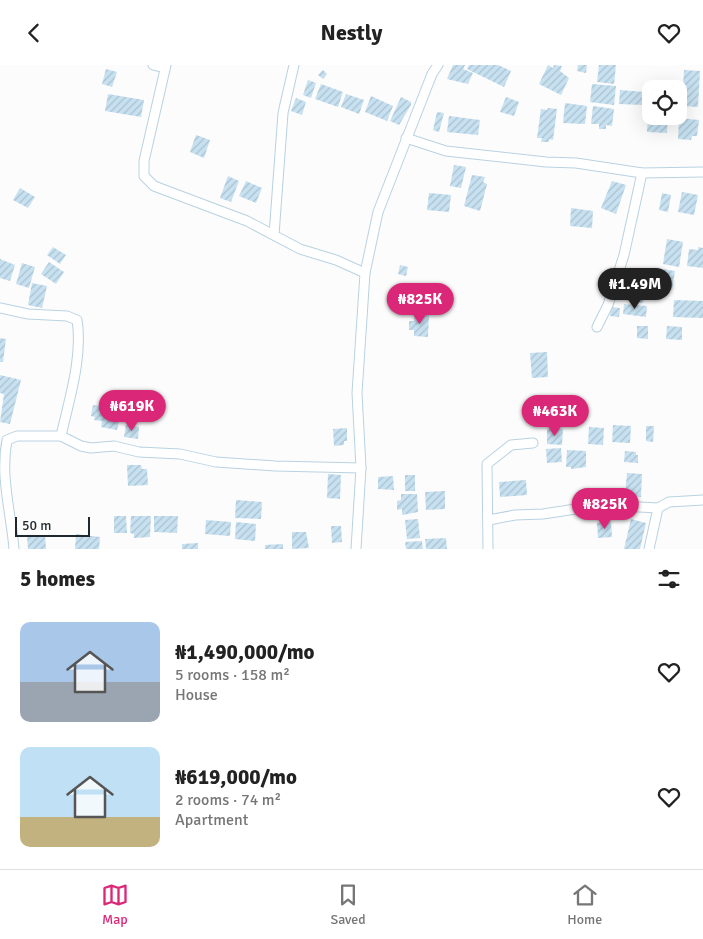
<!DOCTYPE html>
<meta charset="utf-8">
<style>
:root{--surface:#fff;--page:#f6f6f6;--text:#222;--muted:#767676;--line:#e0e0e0;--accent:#db2777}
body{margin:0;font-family:Signika,sans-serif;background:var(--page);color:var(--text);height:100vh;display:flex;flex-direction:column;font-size:19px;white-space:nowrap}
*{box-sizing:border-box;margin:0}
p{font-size:16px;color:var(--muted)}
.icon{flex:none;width:28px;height:28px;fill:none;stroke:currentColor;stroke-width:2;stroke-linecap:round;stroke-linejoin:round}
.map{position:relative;height:484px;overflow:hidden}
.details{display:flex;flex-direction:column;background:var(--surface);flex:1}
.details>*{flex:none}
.tools{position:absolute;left:642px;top:15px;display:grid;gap:10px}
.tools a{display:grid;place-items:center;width:45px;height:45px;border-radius:10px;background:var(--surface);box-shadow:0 5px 20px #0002;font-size:25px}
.scale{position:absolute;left:15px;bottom:12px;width:75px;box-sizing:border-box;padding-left:5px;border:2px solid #1e282e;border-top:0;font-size:14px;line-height:18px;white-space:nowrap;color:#1e282e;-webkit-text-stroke:4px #fcfcfc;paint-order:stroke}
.price{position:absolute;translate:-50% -42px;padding:0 11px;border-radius:18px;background:var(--accent);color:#fff;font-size:16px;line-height:32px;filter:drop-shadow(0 1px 2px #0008)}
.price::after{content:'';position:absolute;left:50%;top:30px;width:15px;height:11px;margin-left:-8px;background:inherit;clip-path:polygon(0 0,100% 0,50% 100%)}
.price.on{background:#222;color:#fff}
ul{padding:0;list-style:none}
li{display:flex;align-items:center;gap:15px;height:125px;padding:0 20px}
li span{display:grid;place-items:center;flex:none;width:140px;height:100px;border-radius:10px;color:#555}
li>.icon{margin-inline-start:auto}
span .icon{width:60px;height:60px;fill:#fffc;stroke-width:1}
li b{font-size:21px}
h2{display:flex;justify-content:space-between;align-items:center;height:60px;padding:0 20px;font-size:21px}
header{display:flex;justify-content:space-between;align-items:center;height:65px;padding:0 20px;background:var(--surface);font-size:22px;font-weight:700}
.dock{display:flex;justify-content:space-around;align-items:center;height:70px;border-top:1px solid var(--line);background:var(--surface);font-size:14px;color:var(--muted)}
.dock a{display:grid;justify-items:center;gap:2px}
.dock .on{color:var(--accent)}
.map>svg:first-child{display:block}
.building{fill:url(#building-hatch)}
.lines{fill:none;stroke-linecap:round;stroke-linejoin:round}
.minor-casing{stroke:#b9d2e1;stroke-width:11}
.minor{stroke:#fff;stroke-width:9}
</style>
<header><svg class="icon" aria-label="back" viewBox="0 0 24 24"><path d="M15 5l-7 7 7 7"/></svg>Nestly<svg class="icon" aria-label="heart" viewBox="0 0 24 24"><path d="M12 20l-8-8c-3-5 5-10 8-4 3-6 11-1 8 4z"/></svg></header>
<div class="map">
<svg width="703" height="484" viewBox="0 0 703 484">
<defs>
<pattern id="building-hatch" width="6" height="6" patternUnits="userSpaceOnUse" patternTransform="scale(1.25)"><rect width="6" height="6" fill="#c7e1f1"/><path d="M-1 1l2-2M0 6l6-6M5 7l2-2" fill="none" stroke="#aac1cf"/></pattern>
</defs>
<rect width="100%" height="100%" fill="#fcfcfc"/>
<g class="building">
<path d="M453 0H465L463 4 473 8 468 19 447 14Z"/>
<path d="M469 0H498L511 6 504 22 467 4Z"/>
<path d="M548 0 553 3 554 0 562 1 560 6 569 13 561 30 539 19Z"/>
<path d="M578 0H587L586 8 577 6Z"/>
<path d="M599 0H616L614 19 597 17Z"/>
<path d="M106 4 117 7 112 22 102 19Z"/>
<path d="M323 5 327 9 323 14 318 10Z"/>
<path d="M684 5 700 6 698 42 682 41Z"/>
<path d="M308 15 316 18 311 33 303 30Z"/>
<path d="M321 19 343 27 338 42 315 34Z"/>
<path d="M592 19 616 21 614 40 590 37Z"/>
<path d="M650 24H651V44L648 43Z"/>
<path d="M620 25 644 27 643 40 619 39Z"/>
<path d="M108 29 144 35 141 52 105 46Z"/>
<path d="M346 29 364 35 359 49 341 42Z"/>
<path d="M371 31 393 41 387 56 365 47Z"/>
<path d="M401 32 411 37V40L399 60 390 56Z"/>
<path d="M506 32 519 37 514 51 500 47Z"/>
<path d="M296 33 306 37 302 50 291 46Z"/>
<path d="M565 38 587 41 585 59 563 58Z"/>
<path d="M593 41 614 44 612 61 606 60V64H599V59H591Z"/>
<path d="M548 43 557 44 553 75 549 74V77H541L542 73H537L541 44 547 45Z"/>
<path d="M437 47 444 48 439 67 433 65Z"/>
<path d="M449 51 480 55 478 70 447 67Z"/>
<path d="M648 51 668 53 667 68 647 67Z"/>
<path d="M679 53 699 55 697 71H692L691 75 678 74Z"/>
<path d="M196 70 210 75 204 93 190 87Z"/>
<path d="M454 100 466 102 461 123 450 121Z"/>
<path d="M472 110 485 112 483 117 487 119 480 146 464 141Z"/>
<path d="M228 111 239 116 231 137 220 133Z"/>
<path d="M246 116 262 123 256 138 239 131Z"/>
<path d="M612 116 626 120 616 149 601 143Z"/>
<path d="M20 123 35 132 28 143 13 135Z"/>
<path d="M682 127 698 130 694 150 678 147Z"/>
<path d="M429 128 451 130 449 147 427 145Z"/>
<path d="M662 128 671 130 668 147 659 145Z"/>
<path d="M571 143 593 146 592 163 570 161Z"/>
<path d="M667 174 683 177 679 202 663 199Z"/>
<path d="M53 182 66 190 60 199 47 190Z"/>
<path d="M698 182 703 183V203L687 201 689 184 698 185Z"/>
<path d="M0 194 15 200 10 216 0 213Z"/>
<path d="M49 197 64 207 56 219 41 209Z"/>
<path d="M22 198 35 202 29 223 16 219Z"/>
<path d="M400 200 408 202 406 211 398 209Z"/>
<path d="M662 204 675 206 672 225 660 223Z"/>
<path d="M631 208 650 210 649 224 630 223Z"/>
<path d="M32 218 47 221 42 243 28 240Z"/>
<rect x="422" y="223" width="7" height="12"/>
<path d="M626 224 645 226 643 238 625 235Z"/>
<path d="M674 235 703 236V253L673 252Z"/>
<path d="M624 239 647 241 646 252 623 249Z"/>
<path d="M611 242 620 243 619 252 610 251Z"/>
<path d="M415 248 429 249 428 272 414 271V265H409V256H414Z"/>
<path d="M637 261H648V274L637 273Z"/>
<path d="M667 261 682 262V275L666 274Z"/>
<path d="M0 273 6 274 3 297H0Z"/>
<path d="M547 287 548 312 532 313 530 288Z"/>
<path d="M0 310 21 315 10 359 0 357 4 329 0 328Z"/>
<path d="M93 340 115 343 113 351 120 352 117 365 101 362 102 356 94 355 95 352 91 351Z"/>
<path d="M126 360 139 362 138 374 124 372Z"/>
<path d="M613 360 631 361 630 378 612 377Z"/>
<path d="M646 361H654L653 377 646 376Z"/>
<path d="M589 362 604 363 603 380 588 379Z"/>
<path d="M347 363V376H344V380L334 381 333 364Z"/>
<path d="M547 364H563L562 380 547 379Z"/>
<path d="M561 383 562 397 547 398 546 384Z"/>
<path d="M567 385 586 386V402L571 404V402H566Z"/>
<path d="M625 386 636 387V390H638V398L624 397Z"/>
<path d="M127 400H141L142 404H147L148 420 128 421Z"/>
<path d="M627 408 642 409 641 432 625 431Z"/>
<path d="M328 409 341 410 340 434 327 433Z"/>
<rect x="405" y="410" width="10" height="16"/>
<path d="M393 411 394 425 378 424V412Z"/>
<path d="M526 415 527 430 500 432 499 417Z"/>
<path d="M445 426V444L426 445 425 427Z"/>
<path d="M401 429H417L418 447 402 450V444L397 445V436L401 435Z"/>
<path d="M236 435 262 437 261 454 235 453Z"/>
<path d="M114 451H126L127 468H114Z"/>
<path d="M131 451H151L150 472 134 473V469L130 468Z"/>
<path d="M154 451H178L177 468 154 467Z"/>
<path d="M418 454 420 473 407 474 405 455Z"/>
<path d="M631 454 646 458 640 484H624Z"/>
<path d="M206 455 231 457 230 471 205 469Z"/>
<path d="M236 457 256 459 255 476 235 474Z"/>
<path d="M611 457 612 472 598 473 597 458Z"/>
<path d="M331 461H341L342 477 332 478Z"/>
<path d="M292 467H306L309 483 292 484Z"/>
<path d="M76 469 100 472 99 484H75Z"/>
<path d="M45 470 46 484H28L27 471Z"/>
<path d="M446 473 447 484H426L425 474Z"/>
<path d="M422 476 423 484H406L405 477Z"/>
<path d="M198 478V484H182V479Z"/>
<path d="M283 479V484H265V480Z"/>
</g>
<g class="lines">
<g class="minor-casing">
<g id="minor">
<path d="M153 0 165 3"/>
<path d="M166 0 144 96V111L154 121 247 156 300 184 336 195 365 208"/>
<path d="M406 73 446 86 546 97 576 98 642 108 703 107"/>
<path d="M274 170 283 48 294 0"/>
<path d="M0 243 28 249 67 251 77 255C83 292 69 335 61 371"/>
<path d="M597 262 608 240 624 190 642 108"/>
<path d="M489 455 515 450 543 449 602 440 658 443"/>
<path d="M14 484C11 447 0 412 7 375L17 371H61L81 381 91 383 114 381 139 387 180 389 216 397 275 401 361 403"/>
<path d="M356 484 361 403 357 328 365 208 378 147 432 9 438 0"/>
<path d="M488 484 487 399 511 380 533 378"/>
<path d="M649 484 658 443 669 437 703 435"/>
</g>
</g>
<use href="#minor" class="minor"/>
</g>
</svg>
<div class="tools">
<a><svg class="icon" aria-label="locate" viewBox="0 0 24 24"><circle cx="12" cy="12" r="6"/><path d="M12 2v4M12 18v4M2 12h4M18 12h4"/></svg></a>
</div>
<div class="scale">50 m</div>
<b class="price on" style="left:635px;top:245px">₦1.49M</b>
<b class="price" style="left:420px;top:260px">₦825K</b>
<b class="price" style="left:132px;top:367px">₦619K</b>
<b class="price" style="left:555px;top:372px">₦463K</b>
<b class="price" style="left:605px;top:465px">₦825K</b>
</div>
<section class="details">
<h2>5 homes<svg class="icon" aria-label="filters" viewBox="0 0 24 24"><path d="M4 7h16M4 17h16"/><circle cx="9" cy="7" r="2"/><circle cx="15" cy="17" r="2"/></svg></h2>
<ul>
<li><span style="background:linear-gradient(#a9c7e8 60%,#9aa5b1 0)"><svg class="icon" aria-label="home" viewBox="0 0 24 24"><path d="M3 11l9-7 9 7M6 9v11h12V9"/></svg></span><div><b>₦1,490,000/mo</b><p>5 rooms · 158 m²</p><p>House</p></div><svg class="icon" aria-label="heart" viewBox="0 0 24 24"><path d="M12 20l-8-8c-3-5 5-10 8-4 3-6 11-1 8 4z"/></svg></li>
<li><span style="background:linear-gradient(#bfe0f5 70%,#c2b280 0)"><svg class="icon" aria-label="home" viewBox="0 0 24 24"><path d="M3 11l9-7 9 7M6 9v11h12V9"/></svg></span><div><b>₦619,000/mo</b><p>2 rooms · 74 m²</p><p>Apartment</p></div><svg class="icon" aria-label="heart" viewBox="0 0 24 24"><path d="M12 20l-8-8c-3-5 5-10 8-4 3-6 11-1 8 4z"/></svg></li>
</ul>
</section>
<nav class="dock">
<a class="on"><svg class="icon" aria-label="map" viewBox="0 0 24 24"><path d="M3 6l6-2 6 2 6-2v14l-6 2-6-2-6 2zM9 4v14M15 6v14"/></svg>Map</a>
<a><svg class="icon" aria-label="saved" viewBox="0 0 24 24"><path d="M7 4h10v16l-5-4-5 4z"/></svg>Saved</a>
<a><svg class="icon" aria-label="home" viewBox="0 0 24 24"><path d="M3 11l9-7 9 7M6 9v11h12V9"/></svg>Home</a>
</nav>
